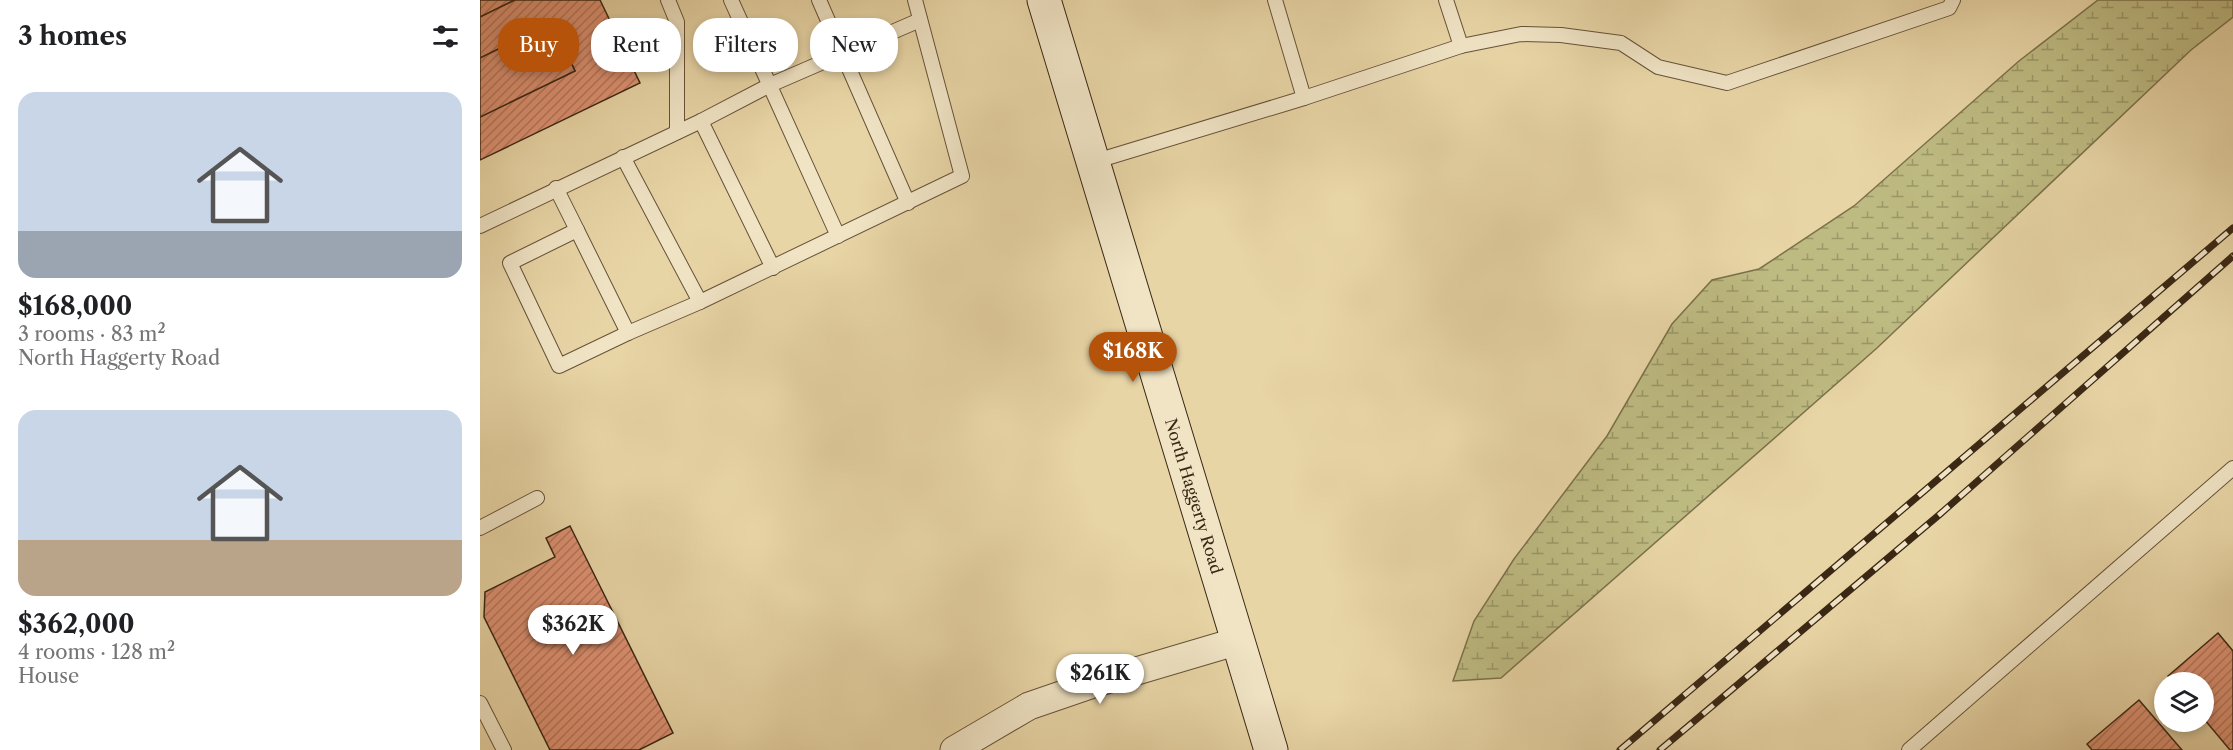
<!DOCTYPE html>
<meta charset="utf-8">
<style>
:root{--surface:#fff;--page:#f2f2f2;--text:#202124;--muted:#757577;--accent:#b45309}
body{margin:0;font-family:"Libre Caslon Text",serif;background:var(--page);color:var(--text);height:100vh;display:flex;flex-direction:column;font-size:22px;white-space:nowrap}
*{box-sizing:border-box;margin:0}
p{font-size:20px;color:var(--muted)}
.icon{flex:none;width:33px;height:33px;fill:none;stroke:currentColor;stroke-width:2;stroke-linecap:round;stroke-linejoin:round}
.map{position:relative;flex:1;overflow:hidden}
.drawer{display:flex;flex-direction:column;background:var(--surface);width:480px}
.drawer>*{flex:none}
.hud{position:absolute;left:18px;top:18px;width:570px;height:54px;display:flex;gap:12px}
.tools{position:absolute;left:1674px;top:672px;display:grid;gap:12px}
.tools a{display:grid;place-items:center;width:60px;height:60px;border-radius:50%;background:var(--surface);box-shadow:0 3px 9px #0003;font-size:30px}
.price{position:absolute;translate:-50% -51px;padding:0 14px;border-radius:21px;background:#fff;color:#222;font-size:20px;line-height:39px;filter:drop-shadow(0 2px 3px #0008)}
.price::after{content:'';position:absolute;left:50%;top:36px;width:18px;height:14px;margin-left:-9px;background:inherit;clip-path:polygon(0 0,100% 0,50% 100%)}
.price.active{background:var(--accent);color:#fff}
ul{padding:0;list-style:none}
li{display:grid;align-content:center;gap:12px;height:318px;padding:0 18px}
li span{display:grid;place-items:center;height:186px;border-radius:18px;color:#555}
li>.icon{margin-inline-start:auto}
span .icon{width:108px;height:108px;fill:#fffc;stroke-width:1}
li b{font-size:26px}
h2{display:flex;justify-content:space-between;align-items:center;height:72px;padding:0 18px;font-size:26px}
.chip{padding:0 21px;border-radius:24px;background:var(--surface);box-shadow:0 3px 9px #0003;font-size:21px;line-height:54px}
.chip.active{background:var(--accent);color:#fff}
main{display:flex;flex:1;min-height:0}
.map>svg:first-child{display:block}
.wetland{fill:url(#wetland-marsh);stroke:#7c714b;stroke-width:1.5}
.building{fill:url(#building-hatch);stroke:#3a2714;stroke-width:1.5}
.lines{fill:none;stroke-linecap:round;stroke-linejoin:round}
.lane-casing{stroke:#665238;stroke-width:16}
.street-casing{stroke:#665238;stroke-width:29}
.secondary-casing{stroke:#3a2714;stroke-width:35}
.lane{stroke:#f0e4c5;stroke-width:14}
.street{stroke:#f0e4c5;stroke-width:27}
.secondary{stroke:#f0e4c5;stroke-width:33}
.rail-casing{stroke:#3a2714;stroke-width:7}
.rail{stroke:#f0e4c5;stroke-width:4.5;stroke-dasharray:14;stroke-linecap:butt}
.labels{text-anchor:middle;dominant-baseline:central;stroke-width:6;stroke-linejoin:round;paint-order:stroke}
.street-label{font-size:16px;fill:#3a2714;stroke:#f0e4c5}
</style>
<main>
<section class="drawer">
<h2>3 homes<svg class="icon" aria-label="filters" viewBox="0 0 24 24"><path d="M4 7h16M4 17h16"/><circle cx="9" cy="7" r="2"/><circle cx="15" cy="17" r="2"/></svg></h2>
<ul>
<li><span style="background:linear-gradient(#c9d6e8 75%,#9aa5b1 0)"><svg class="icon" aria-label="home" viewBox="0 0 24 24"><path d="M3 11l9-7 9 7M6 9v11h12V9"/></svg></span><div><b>$168,000</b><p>3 rooms · 83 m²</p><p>North Haggerty Road</p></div></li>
<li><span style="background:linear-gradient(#c9d6e8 70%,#b9a48a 0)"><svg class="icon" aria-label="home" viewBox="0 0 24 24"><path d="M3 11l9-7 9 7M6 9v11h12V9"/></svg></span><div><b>$362,000</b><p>4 rooms · 128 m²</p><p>House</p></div></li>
</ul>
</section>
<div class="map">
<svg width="1753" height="750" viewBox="0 0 1753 750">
<defs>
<pattern id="wetland-marsh" width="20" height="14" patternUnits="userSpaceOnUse" patternTransform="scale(1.5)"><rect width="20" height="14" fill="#bebb82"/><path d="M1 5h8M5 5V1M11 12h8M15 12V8" fill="none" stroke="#9b9869"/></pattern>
<pattern id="building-hatch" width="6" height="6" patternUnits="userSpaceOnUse" patternTransform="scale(1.5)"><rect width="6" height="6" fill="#de9273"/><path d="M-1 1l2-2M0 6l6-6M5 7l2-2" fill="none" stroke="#b5775d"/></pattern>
</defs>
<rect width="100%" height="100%" fill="#e8d5a6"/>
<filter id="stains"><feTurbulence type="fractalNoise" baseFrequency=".00333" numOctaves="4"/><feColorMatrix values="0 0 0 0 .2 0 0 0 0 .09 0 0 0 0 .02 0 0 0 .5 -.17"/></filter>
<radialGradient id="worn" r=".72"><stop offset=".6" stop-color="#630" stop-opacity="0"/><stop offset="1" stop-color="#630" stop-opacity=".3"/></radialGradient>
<path class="wetland" d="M1618 0H1753V17L1711 50 1397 348 1021 678 973 681 994 621 1034 559 1127 436 1192 324 1232 280 1279 269 1374 206 1539 61Z"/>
<g class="building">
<path d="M0 0H35L0 17Z"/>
<path d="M35 0H120L160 83 0 160V117L95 71 72 23 0 58V17Z"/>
<path d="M72 23 95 71 0 117V58Z"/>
<path d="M90 526 193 733 159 750H70L4 617 5 592 75 557 66 538Z"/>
<path d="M1738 633 1753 651V750H1750L1724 719V682H1693L1688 676Z"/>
<path d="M1659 700 1702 750H1612L1607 744Z"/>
</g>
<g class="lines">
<g class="lane-casing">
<g id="lane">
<path d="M188 0 197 22V132"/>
<path d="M251 0 358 236"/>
<path d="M339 0 428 203"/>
<path d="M795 0 824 98"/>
<path d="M966 0 981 46"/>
<path d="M221 121 293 268"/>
<path d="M143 157 220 302"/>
<path d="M613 162 824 98 981 46 1041 34 1081 35 1141 43 1178 67 1247 83 1469 8 1473 0"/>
<path d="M76 188 97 230 30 263 79 366 148 333 220 302 482 176 435 0"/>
<path d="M0 226 221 121 290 85 440 20"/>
<path d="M97 230 148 333"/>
<path d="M0 528 57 498"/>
<path d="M0 703 24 750"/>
<path d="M1429 750 1753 468"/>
</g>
</g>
<g class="street-casing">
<path id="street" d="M474 750 549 706 616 683 758 641"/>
</g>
<g class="secondary-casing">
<path id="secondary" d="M564 0 791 750"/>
</g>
<use href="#lane" class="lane"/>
<use href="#street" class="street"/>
<use href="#secondary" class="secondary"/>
<g class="rail-casing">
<g id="rail">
<path d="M1140 750 1753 228"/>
<path d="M1180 750 1459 515 1753 256"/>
</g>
</g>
<use href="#rail" class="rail"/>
</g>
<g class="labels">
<g class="street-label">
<text transform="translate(714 496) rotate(73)">North Haggerty Road</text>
</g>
</g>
<rect width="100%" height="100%" filter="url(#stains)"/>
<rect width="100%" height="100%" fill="url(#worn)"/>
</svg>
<div class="tools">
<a><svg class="icon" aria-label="layers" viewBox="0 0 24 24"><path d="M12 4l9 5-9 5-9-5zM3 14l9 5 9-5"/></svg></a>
</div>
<b class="price active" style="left:653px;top:383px">$168K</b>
<b class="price" style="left:93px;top:656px">$362K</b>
<b class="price" style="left:620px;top:705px">$261K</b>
<div class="hud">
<a class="chip active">Buy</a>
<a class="chip">Rent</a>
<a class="chip">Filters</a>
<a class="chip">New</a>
</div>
</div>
</main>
